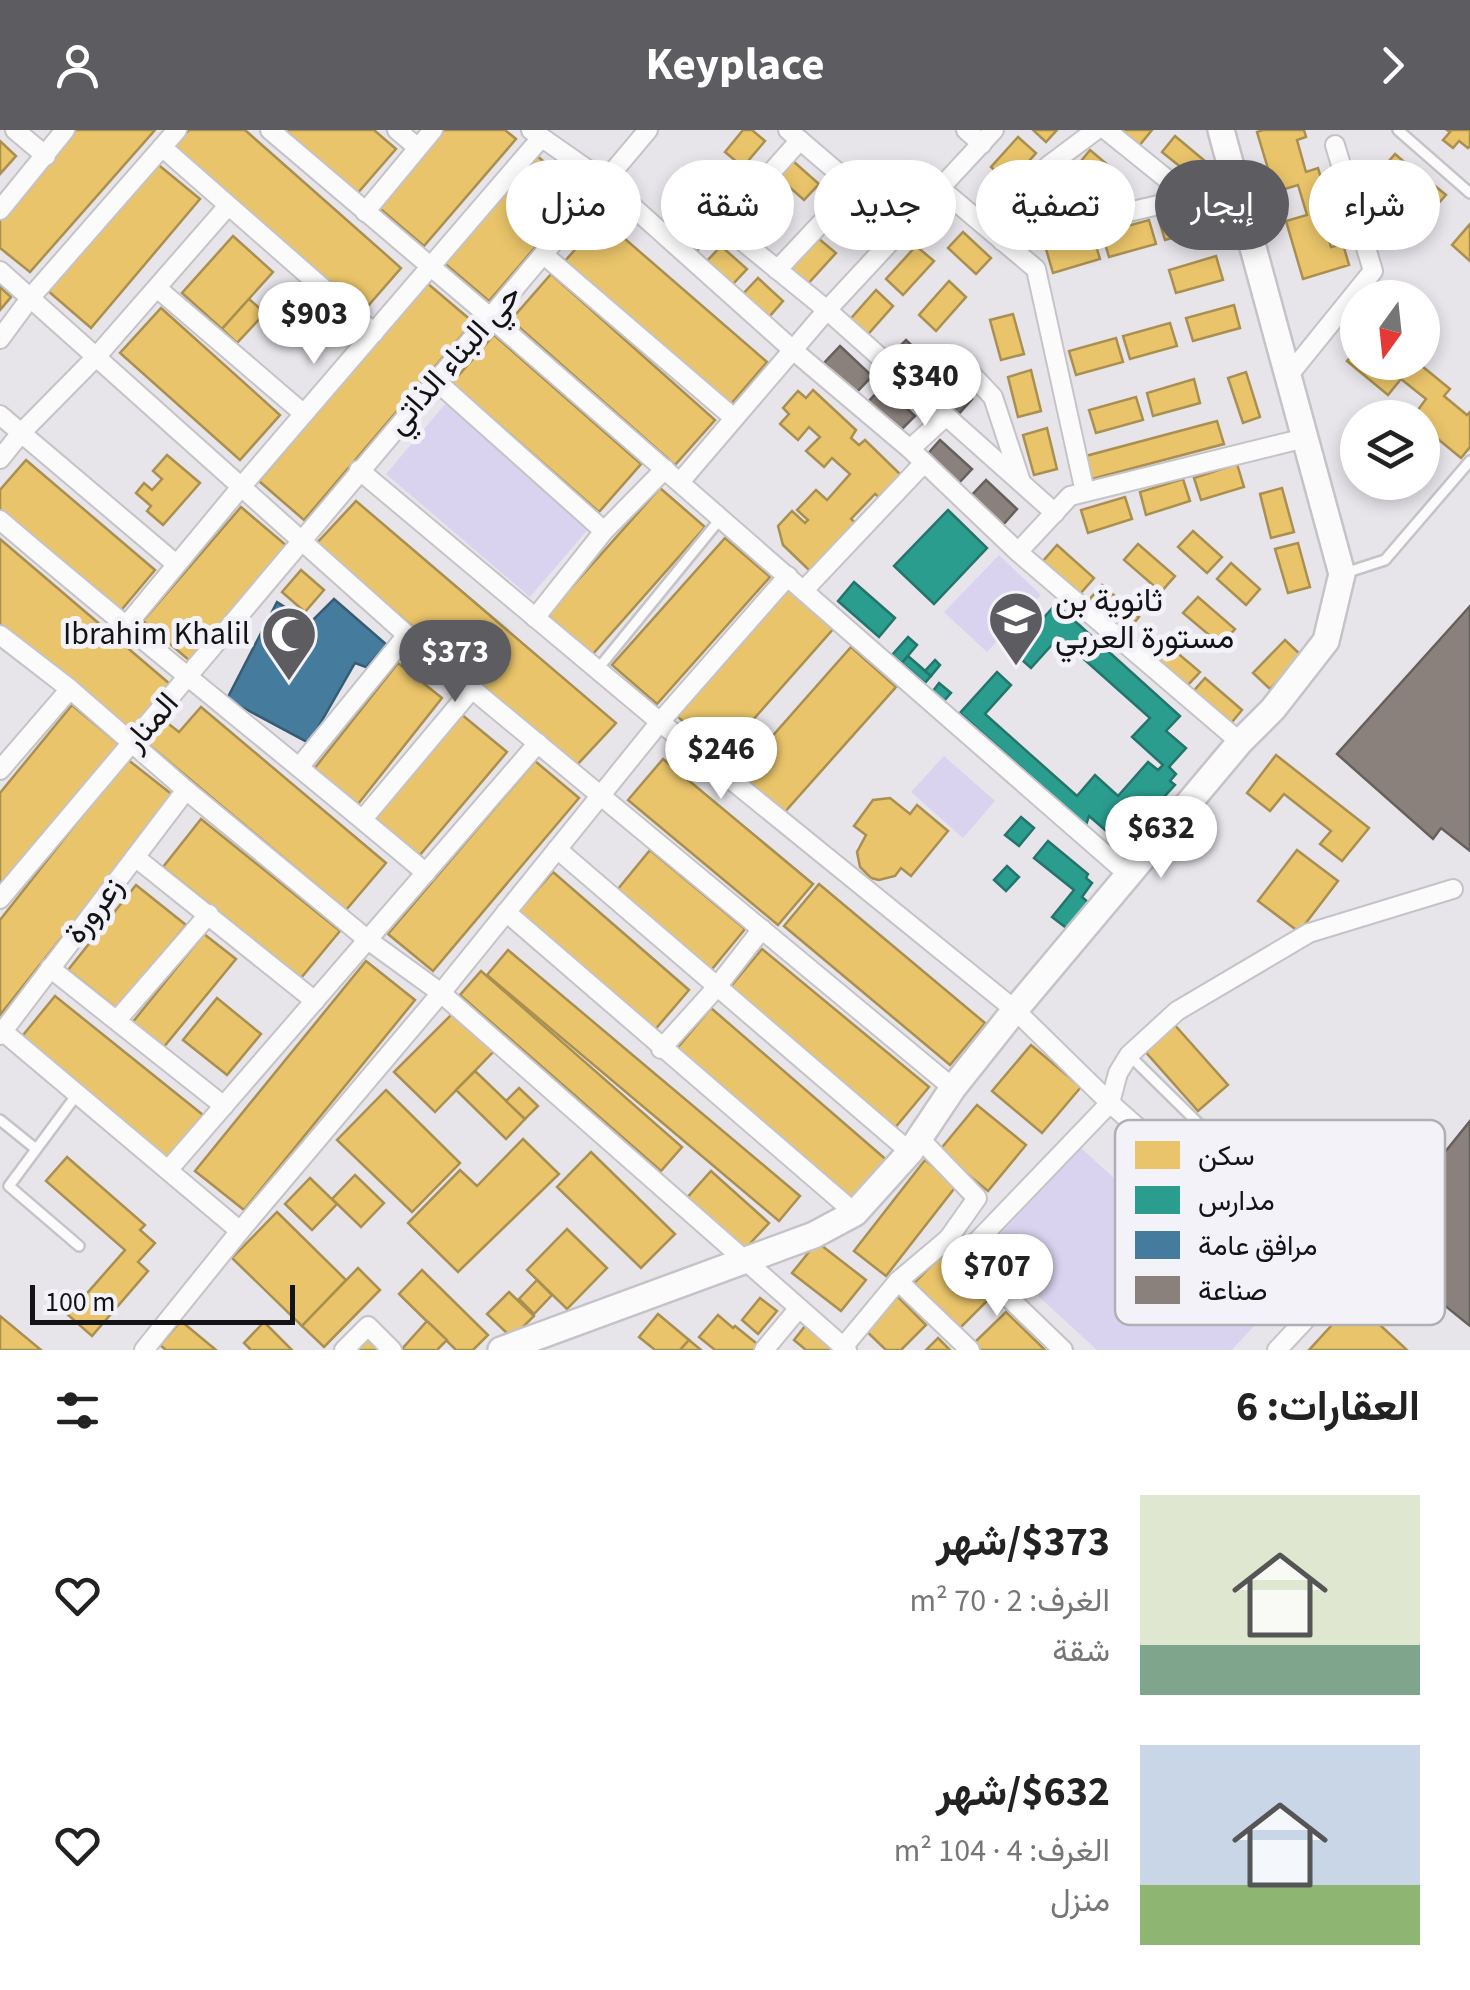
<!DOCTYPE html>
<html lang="ar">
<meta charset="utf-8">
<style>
:root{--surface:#fff;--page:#f2f2f2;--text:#222;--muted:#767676;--accent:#5d5c60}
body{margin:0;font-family:"Source Sans 3",Vazirmatn,sans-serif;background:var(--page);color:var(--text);direction:rtl;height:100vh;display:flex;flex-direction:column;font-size:38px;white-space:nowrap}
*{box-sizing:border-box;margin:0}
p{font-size:32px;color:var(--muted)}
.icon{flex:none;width:55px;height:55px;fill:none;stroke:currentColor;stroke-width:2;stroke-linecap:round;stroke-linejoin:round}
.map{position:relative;height:1220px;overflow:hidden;direction:ltr}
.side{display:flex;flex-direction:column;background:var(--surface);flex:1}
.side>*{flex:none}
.guide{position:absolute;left:30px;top:30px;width:1410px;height:90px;direction:rtl;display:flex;gap:20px}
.needle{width:65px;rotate:195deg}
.fabs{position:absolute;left:1340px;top:150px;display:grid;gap:20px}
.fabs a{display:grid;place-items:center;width:100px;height:100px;border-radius:50%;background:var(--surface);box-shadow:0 5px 15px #0003;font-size:50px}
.scale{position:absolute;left:30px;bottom:25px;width:265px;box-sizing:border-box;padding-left:10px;border:5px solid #131315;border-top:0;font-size:28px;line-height:35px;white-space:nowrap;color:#131315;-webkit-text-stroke:8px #f3f2f8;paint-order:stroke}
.price{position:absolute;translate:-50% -85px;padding:0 22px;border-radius:35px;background:#fff;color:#222;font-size:32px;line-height:65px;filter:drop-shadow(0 2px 5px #0008)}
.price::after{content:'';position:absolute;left:50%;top:60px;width:30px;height:22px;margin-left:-15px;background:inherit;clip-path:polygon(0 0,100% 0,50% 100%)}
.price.on{background:var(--accent);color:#fff}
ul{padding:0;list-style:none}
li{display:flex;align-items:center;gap:30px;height:250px;padding:0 50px}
li span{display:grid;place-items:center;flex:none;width:280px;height:200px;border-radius:0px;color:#555}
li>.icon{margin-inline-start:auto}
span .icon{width:120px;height:120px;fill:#fffc;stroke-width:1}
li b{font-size:42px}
h2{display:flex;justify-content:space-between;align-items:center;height:120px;padding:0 50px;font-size:42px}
.tag{padding:0 35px;border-radius:45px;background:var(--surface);box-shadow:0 5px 15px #0003;font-size:35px;line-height:90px}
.tag.on{background:var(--accent);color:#fff}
header{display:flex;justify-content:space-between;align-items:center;height:130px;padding:0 50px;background:var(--accent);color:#fff;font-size:45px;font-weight:700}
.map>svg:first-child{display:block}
.green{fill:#dad3f0}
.homes{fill:#e9c46a;stroke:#a98f50;stroke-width:2.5}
.schools{fill:#2a9d8f;stroke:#23746a;stroke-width:2.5}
.public{fill:#457b9d;stroke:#365c74;stroke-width:2.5}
.industry{fill:#8a817c;stroke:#66605d;stroke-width:2.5}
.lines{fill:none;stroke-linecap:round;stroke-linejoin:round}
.lane-casing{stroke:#c5c3c7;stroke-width:14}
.street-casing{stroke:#c5c3c7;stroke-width:22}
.secondary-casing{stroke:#c5c3c7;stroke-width:30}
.lane{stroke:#fbfbfc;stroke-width:9}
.street{stroke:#fbfbfc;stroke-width:18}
.secondary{stroke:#fbfbfc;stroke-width:25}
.labels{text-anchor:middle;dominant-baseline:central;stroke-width:10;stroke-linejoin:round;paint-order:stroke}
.street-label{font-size:32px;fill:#131315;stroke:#f3f2f8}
.poi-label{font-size:32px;fill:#131315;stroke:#f3f2f8;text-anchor:start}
.key{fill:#f3f2f8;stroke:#b0afb4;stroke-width:2.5}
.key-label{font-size:28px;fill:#131315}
</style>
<header><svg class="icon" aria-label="forward" viewBox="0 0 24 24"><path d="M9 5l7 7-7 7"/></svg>Keyplace<svg class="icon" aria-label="person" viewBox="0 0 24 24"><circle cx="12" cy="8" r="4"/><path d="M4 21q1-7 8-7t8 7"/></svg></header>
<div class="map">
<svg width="1470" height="1220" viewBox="0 0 1470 1220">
<rect width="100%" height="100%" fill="#e7e5ea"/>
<g class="green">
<path d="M445 274 590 397 530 467 386 344Z"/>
<path d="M999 425 1041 465 987 522 944 482Z"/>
<path d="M944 626 995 671 963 708 911 662Z"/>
<path d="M1080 1017 1264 1185 1232 1220H1097L987 1119Z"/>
</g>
<g class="homes">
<path d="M73 0H155L30 142 0 118V84Z"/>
<path d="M189 0H245L401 138 361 184 172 17Z"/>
<path d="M280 0H374L396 19 356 65Z"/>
<path d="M443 0H505L516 9 424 116 377 76Z"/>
<path d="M743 0H752L765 11 743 37 725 22Z"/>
<path d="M1033 0H1057L1046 12Z"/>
<path d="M1120 0H1152L1139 16Z"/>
<path d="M1263 0H1304L1306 7 1297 10 1306 42 1318 38 1332 85 1322 88 1331 117 1343 114 1349 135 1303 149 1286 91 1307 85 1298 55 1275 62 1257 2Z"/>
<path d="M1447 0H1470V16L1468 18 1459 11 1453 18 1443 10 1450 2Z"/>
<path d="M1175 6 1206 32 1193 47 1162 22Z"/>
<path d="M1018 7 1036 23 1009 54 991 37Z"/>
<path d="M0 11 16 26 0 44Z"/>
<path d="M1090 20 1121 46 1107 61 1077 36Z"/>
<path d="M535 24 581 64 489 171 442 131Z"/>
<path d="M1395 24 1408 35 1401 42 1421 60 1429 51 1446 65 1417 97 1368 55Z"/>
<path d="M793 31 819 54 804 70 778 47Z"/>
<path d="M155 32 200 69 91 198 47 160Z"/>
<path d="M717 32 735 47 713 73 695 58Z"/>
<path d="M1040 50 1070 75 1057 91 1027 65Z"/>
<path d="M990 67 1021 93 1008 109 977 83Z"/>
<path d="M758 73 784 96 769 112 743 89Z"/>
<path d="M1205 73 1212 97 1165 110 1158 87Z"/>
<path d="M685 82 711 106 696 122 671 99Z"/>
<path d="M602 89 767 232 730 275 565 131Z"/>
<path d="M1149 90 1156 114 1109 127 1102 103Z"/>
<path d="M1470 94V131L1452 115Z"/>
<path d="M963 102 991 128 976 144 948 118Z"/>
<path d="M233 106 273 142 222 199 182 163Z"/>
<path d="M1093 106 1100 129 1053 143 1046 119Z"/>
<path d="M818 108 836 123 805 157 788 142Z"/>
<path d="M721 116 747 139 732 155 706 132Z"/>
<path d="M916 116 934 131 903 165 886 149Z"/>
<path d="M1216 126 1223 150 1176 163 1169 140Z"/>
<path d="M551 144 715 290 675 335 511 190Z"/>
<path d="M758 148 783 171 769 187 743 164Z"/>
<path d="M949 151 966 167 936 201 919 185Z"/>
<path d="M427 153 473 192 304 390 259 351Z"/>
<path d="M0 157 11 167 0 180Z"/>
<path d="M876 160 893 176 863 210 846 194Z"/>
<path d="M249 169 265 183 237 213 222 199Z"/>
<path d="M1234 175 1240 198 1193 211 1186 188Z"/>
<path d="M161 178 280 285 240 330 120 223Z"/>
<path d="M1013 184 1024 224 1001 230 990 190Z"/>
<path d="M1170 193 1177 216 1130 229 1123 206Z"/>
<path d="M494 205 641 334 599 382 452 253Z"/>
<path d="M1116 208 1123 232 1076 245 1069 221Z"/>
<path d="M1358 218V232H1399L1404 236 1407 232H1417L1450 259 1444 266 1467 285 1470 282V317L1461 328 1422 296V288H1412L1426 269 1401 249 1388 265 1347 231Z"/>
<path d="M1031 240 1041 281 1018 287 1008 247Z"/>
<path d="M1246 242 1260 287 1243 293 1228 248Z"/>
<path d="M1194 249 1200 273 1153 286 1147 263Z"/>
<path d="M813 260 856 300 851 308 859 315 865 310 901 345 879 367 875 364 851 389 856 393 810 441 783 415 778 396 792 381 805 393 808 390 797 380 816 360 827 370 850 344 832 328 824 337 806 321 820 307 809 297 798 310 780 294 789 284 783 278 798 261 806 268Z"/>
<path d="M1136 267 1143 290 1096 303 1089 280Z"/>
<path d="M1217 291 1224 314 1088 350 1082 327Z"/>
<path d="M1047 298 1057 339 1034 345 1023 305Z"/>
<path d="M167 325 200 353 163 395 147 381 151 376 136 363 144 353 152 360 162 349 153 341Z"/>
<path d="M26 330 155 440 118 484 0 383V360Z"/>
<path d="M1237 334 1244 357 1201 370 1194 348Z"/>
<path d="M1183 349 1190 371 1146 385 1140 362Z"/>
<path d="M660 358 705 397 592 525 547 485Z"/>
<path d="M1282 358 1294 402 1271 408 1260 364Z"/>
<path d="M1125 367 1132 389 1088 403 1081 380Z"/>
<path d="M356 371 616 593 576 636 316 414Z"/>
<path d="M241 377 288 417 190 531 143 491Z"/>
<path d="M1193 401 1222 427 1207 443 1178 417Z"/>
<path d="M725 408 770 447 657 574 612 535Z"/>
<path d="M0 409 171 555 129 604 0 494Z"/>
<path d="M1298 413 1310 457 1288 463 1275 419Z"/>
<path d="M1138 414 1175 446 1161 462 1124 430Z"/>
<path d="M1057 415 1094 448 1080 464 1043 431Z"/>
<path d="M1231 433 1260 459 1246 475 1217 449Z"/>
<path d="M301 440 324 460 305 482 282 462Z"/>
<path d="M1102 455 1139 487 1125 504 1088 471Z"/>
<path d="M789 459 834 498 721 626 677 586Z"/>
<path d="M1198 467 1235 499 1221 515 1183 483Z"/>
<path d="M1162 510 1200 542 1185 558 1148 526Z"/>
<path d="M1285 510 1302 526 1270 559 1253 543Z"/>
<path d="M851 517 896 557 783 684 738 645Z"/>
<path d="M398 533 442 568 358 674 314 639Z"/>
<path d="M1205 548 1242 580 1228 597 1191 564Z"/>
<path d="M72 575 120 615 0 760V663Z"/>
<path d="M201 577 386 733 346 780 142 609 161 588 179 602Z"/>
<path d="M461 584 507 622 419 726 373 687Z"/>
<path d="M1276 625 1369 698 1342 731 1320 714 1331 701 1284 664 1270 681 1247 663Z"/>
<path d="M127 629 174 666 0 885V790Z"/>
<path d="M663 629 813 754 778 795 628 670Z"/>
<path d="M535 631 579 668 433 841 388 804Z"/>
<path d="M890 668 910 684 917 675 948 701 911 746 901 738 895 746 879 750 871 748 860 737 857 722 866 705 854 696 873 670Z"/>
<path d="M201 689 340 801 301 848 163 737Z"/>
<path d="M650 720 745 799 708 844 613 765Z"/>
<path d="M1297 720 1338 751 1299 802 1258 771Z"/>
<path d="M553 742 689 860 653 902 516 784Z"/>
<path d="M819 754 985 893 950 935 784 796Z"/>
<path d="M136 755 186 795 117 879 68 840Z"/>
<path d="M204 804 236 829 163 918 132 893Z"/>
<path d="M762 819 929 957 894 999 727 861Z"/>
<path d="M508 820 800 1066 779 1091 487 845Z"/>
<path d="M366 831 415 870 244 1080 195 1041Z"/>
<path d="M481 841 682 1017 661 1041 460 865Z"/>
<path d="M55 866 203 985 167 1029 19 910Z"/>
<path d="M217 868 261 904 227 945 183 910Z"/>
<path d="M711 878 890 1033 855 1075 674 922Z"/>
<path d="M455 881 495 920 435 982 394 942Z"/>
<path d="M1173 893 1228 955 1198 981 1143 919Z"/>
<path d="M1031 915 1081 957 1042 1003 992 961Z"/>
<path d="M475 941 525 989 506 1009 456 960Z"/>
<path d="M519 958 538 976 525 989 506 971Z"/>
<path d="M386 960 460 1033 412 1082 337 1010Z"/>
<path d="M977 975 1026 1015 988 1061 939 1021Z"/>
<path d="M523 1009 559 1044 458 1142 408 1093 460 1040 477 1056Z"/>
<path d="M591 1022 675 1104 641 1138 557 1057Z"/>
<path d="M67 1027 145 1095 140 1100 155 1113 138 1132 148 1141 92 1206 68 1185 125 1120 46 1051Z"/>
<path d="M925 1030 957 1055 886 1146 854 1121Z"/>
<path d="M711 1041 769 1093 743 1121 685 1070Z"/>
<path d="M355 1045 384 1073 361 1097 332 1069Z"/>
<path d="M310 1048 337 1074 312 1100 285 1074Z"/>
<path d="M277 1082 346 1150 302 1196 232 1128Z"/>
<path d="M567 1099 607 1138 567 1179 527 1140Z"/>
<path d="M817 1112 866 1150 841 1181 792 1143Z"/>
<path d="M943 1124 989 1169 960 1198 914 1153Z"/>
<path d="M358 1138 380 1160 324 1217 302 1196Z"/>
<path d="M422 1140 488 1205 473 1220H456L399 1164Z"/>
<path d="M537 1150 552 1165 534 1184 519 1169Z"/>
<path d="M509 1162 534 1186 512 1208 487 1184Z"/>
<path d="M894 1163 926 1195 901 1220H886L861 1196Z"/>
<path d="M760 1168 777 1181 758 1204 742 1190Z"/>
<path d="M1354 1171 1407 1220H1309Z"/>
<path d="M1006 1182 1045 1220H981L974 1213Z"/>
<path d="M658 1184 689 1210 680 1220H655L639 1207Z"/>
<path d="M718 1185 733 1198 735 1196 761 1217 759 1220H715L699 1207Z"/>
<path d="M0 1186 41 1220H0Z"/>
<path d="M181 1191 216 1220H166L160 1215Z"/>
<path d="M427 1191 447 1210 437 1220H401Z"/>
<path d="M809 1191 845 1220H806L794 1210Z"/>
<path d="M264 1192 292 1220H251L244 1213Z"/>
<path d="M364 1207 381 1220H353Z"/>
<path d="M938 1208 950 1220H926Z"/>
<path d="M689 1210 701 1220H680Z"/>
</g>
<g class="schools">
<path d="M948 380 987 418 934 474 894 436Z"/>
<path d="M854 452 895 488 879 507 838 471Z"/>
<path d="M1056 474 1180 586 1166 601 1186 618 1169 637 1176 644 1170 651 1175 655 1165 666 1168 668 1143 690 1138 687 1132 694 1126 689 1111 705 1089 686 1086 695 960 583 997 542 1011 555 985 584 1077 666 1095 645 1118 666 1148 632 1158 640 1163 635 1132 607 1150 588 1059 507 1031 538 1013 522Z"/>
<path d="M908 507 917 515 902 533 892 525Z"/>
<path d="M908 526 931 546 925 553 902 533Z"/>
<path d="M935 530 940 535 931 546 925 541Z"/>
<path d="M939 553 951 563 944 571 933 561Z"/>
<path d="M1021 687 1034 698 1019 716 1005 705Z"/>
<path d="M1048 711 1088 744 1086 748 1092 753 1082 767 1090 774 1069 800 1052 787 1074 760 1034 728Z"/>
<path d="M1007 736 1019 747 1006 761 994 750Z"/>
</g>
<path class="public" d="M334 469 387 515 366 537 355 533 309 613 227 569 277 472 310 493Z"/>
<g class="industry">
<path d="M906 210 933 236 918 252 890 226Z"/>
<path d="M840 216 872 246 856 263 824 233Z"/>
<path d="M944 243 972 269 957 286 929 260Z"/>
<path d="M883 256 915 286 899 302 867 273Z"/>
<path d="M940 310 972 339 956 356 925 327Z"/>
<path d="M986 350 1017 379 1002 396 970 367Z"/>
<path d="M1470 476V721L1441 698 1433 709 1337 624Z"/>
<path d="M1470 991V1196L1370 1115Z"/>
</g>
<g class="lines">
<g class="lane-casing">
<g id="lane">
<path d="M1398 0 1470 63"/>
<path d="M1345 443 1385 430 1470 331"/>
<path d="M597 540 721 388"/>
<path d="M1129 925 1320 1113"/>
<path d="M78 963 9 1056 79 1116"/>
<path d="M0 990 36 1019"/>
</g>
</g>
<g class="street-casing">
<g id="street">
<path d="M15 0 46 26"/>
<path d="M270 0 490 187 1130 746"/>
<path d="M397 0 418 18"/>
<path d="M531 0 604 51 794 221 910 319 1018 422 1240 612"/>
<path d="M788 0 904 99"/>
<path d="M966 0 982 14"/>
<path d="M800 10 728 91 730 101 827 180 1055 383"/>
<path d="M162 17 374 203"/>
<path d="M1048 36 1096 0"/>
<path d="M941 59 1036 139 1085 362"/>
<path d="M0 80 65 0"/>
<path d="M365 82 433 0"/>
<path d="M1002 111 1163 74 1173 54 1106 0"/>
<path d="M544 125 734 288"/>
<path d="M777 140 855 57"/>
<path d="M0 141 407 505 953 958"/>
<path d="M157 158 304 284"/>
<path d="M0 209 31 167 177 0"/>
<path d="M958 230 993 267 1021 352"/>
<path d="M1288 246 1373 141 1335 15"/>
<path d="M435 250 604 401"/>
<path d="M0 285 176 434"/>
<path d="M910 319 946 286"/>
<path d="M0 329 21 303 96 227 227 77"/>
<path d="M359 340 660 592 1015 880 1110 973 1300 1142 1305 1190 1277 1220"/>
<path d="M680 352 827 180 994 0"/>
<path d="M0 390C140 510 285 624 426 743"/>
<path d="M1018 422 1070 366 1305 308"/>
<path d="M804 460 923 334"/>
<path d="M535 488 604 401 665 339"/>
<path d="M125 497 241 357 541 8"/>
<path d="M0 505 70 559 186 660 368 810 441 863 847 1220"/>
<path d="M300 636 407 505"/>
<path d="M0 640 70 559"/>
<path d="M363 689 472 559"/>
<path d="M557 719 910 1022"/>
<path d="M135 727 315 871"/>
<path d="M0 769 648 0"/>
<path d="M506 782 855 1083"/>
<path d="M50 838 224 976"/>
<path d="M118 889 209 784"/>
<path d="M0 899 240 1101"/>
<path d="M0 905 186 660"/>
<path d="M661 919 716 858 762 799"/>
<path d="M920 1009 977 1068 948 1109 1063 1220"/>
<path d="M169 1039 538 613"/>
<path d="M965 1124 1110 973 1118 943 1129 925 1177 881 1309 803 1453 759"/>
<path d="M898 1151 970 1220"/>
<path d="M844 1216 898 1151 948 1109"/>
<path d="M144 1220 240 1101 441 863 660 592 788 446"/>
<path d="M344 1220 368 1196 392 1220"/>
<path d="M764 1220 799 1178"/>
</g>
</g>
<g class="secondary-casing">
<path id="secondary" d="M501 1220 814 1105 855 1083 910 1022 953 958 1015 880 1240 612 1273 579 1326 511 1342 444 1221 0"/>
</g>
<use href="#lane" class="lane"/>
<use href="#street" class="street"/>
<use href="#secondary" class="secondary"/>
</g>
<defs>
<g id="school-pin" transform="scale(2.875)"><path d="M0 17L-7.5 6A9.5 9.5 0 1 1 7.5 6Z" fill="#5d5c60" stroke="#f3f2f8"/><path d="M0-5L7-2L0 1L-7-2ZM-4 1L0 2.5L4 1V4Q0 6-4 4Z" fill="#fff"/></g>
<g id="mosque-pin" transform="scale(2.875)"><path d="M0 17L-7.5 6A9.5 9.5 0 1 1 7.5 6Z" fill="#5d5c60" stroke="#f3f2f8"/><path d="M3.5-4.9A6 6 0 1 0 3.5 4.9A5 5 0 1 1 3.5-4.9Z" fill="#fff"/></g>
</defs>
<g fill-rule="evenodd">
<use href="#school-pin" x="1016" y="489"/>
<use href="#mosque-pin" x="289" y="504"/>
</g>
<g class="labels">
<g class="street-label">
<text transform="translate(454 229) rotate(-49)">حي البناء الذاتي</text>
<text transform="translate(151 592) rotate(-49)">المنار</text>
<text transform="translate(94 780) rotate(-53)">زعرورة</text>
</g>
<g class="poi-label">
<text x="1055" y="471">ثانوية بن<tspan x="1055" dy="37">مستورة العربي</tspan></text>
<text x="250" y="504" text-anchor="end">Ibrahim Khalil</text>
</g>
</g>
<rect x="1115" y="990" width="330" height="205" rx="15" class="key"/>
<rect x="1135" y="1011" width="45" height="28" fill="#e9c46a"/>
<rect x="1135" y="1056" width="45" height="28" fill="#2a9d8f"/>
<rect x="1135" y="1101" width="45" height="28" fill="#457b9d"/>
<rect x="1135" y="1146" width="45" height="28" fill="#8a817c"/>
<g class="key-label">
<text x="1198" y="1035">سكن</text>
<text x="1198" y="1080">مدارس</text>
<text x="1198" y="1125">مرافق عامة</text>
<text x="1198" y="1170">صناعة</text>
</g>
</svg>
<div class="fabs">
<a><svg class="needle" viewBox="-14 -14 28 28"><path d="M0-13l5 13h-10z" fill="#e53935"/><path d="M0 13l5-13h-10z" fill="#767676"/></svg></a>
<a><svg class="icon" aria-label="layers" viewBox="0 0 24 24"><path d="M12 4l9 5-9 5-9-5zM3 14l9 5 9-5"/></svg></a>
</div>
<div class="scale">100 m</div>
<b class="price" style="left:314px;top:237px">$903</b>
<b class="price" style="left:925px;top:299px">$340</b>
<b class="price on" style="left:455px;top:575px">$373</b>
<b class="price" style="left:721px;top:672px">$246</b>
<b class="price" style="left:1161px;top:751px">$632</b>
<b class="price" style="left:997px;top:1189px">$707</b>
<div class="guide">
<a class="tag">شراء</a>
<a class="tag on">إيجار</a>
<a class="tag">تصفية</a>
<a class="tag">جديد</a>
<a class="tag">شقة</a>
<a class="tag">منزل</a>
</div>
</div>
<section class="side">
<h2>العقارات: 6<svg class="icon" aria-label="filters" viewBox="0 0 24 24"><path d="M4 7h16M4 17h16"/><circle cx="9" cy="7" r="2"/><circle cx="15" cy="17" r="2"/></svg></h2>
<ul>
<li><span style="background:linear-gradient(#dfe7d0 75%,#7fa58c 0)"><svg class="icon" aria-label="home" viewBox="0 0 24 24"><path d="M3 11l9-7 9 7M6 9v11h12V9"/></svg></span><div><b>$373/شهر</b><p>الغرف: 2 · 70 m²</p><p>شقة</p></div><svg class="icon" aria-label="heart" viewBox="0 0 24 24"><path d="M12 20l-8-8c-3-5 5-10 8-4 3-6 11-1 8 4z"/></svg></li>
<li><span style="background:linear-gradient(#c9d6e8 70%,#8fb573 0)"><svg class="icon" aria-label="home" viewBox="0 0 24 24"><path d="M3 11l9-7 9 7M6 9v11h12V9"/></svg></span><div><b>$632/شهر</b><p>الغرف: 4 · 104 m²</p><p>منزل</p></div><svg class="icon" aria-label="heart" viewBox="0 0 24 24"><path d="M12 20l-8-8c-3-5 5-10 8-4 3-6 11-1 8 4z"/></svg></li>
</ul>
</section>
